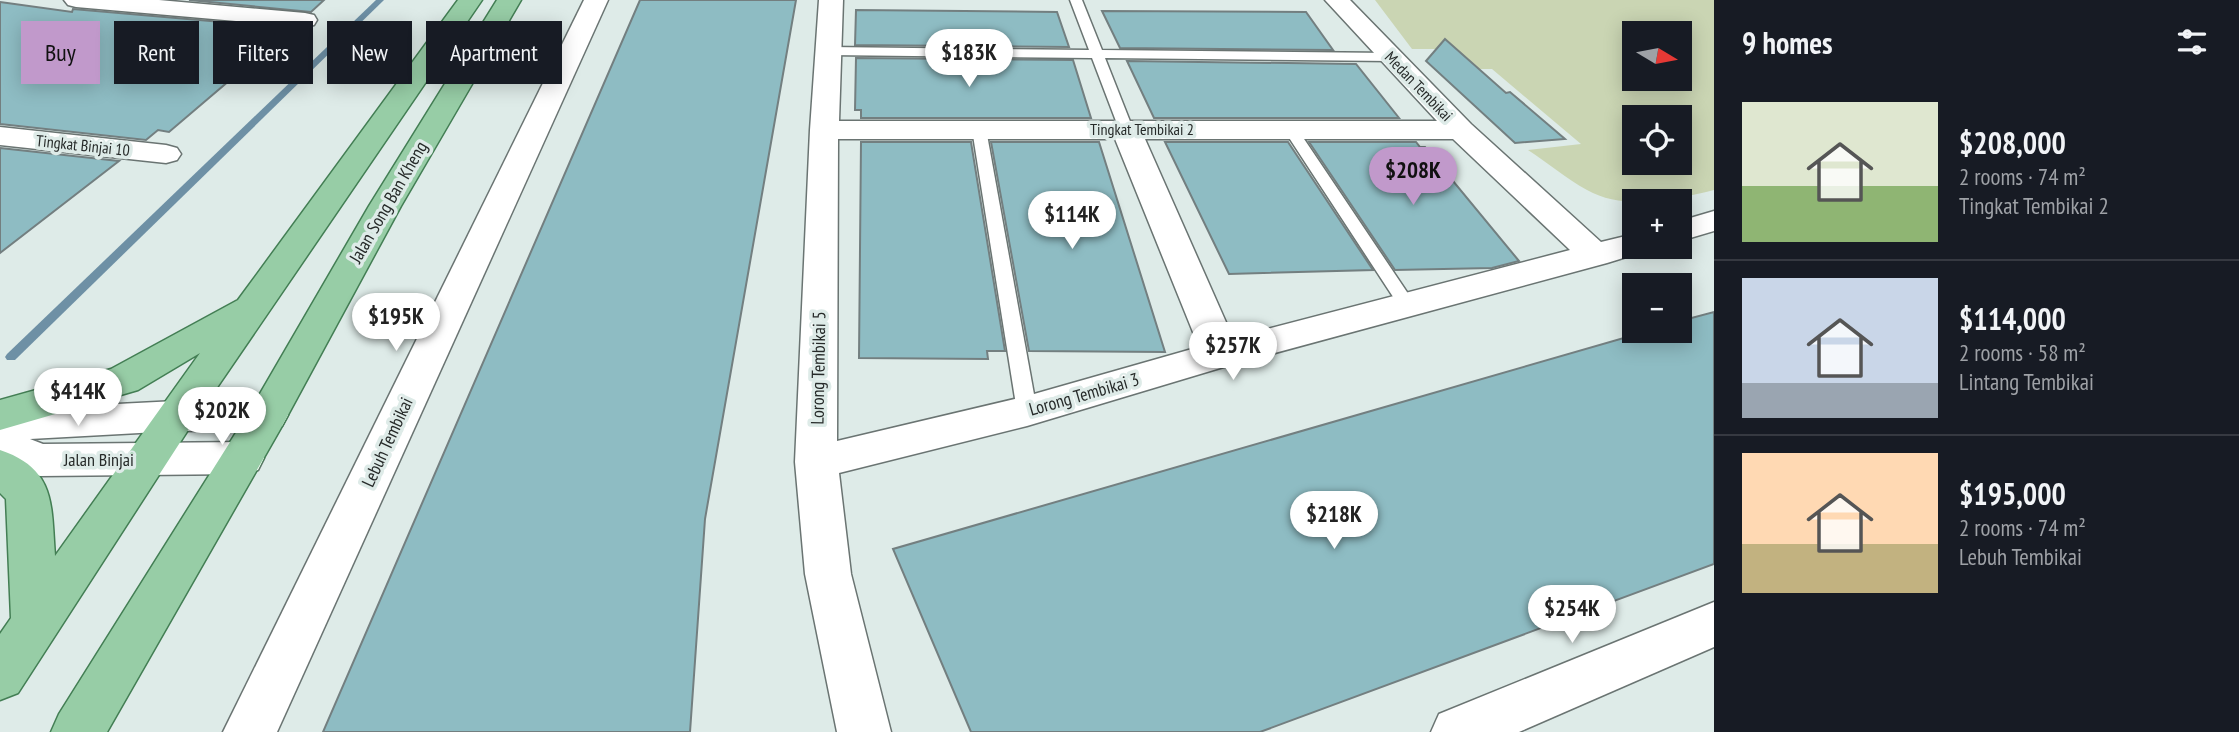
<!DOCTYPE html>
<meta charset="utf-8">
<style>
:root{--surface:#171b24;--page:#20242c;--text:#f1f3f6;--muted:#9ea1a6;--line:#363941;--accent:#c199cb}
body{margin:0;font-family:"PT Sans Narrow",sans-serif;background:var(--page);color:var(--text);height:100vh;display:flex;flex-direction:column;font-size:26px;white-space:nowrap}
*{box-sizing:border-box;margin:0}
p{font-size:23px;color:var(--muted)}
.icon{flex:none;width:38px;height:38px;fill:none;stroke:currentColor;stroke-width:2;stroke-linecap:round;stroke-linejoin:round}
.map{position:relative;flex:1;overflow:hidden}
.drawer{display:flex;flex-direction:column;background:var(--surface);width:525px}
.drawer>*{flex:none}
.top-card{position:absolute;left:21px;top:21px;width:665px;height:63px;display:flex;gap:14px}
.needle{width:46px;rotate:100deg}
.tools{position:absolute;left:1622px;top:21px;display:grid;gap:14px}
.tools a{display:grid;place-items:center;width:70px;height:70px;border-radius:0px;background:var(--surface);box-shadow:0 4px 18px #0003;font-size:35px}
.price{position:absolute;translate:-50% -60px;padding:0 16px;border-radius:24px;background:#fff;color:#222;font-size:23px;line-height:46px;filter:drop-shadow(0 2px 4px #0008)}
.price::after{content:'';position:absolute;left:50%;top:42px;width:21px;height:16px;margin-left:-10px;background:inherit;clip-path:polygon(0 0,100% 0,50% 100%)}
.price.active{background:var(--accent);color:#111}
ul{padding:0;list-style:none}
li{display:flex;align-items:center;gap:21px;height:175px;padding:0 28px}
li+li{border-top:2px solid var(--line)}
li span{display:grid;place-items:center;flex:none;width:196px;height:140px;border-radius:0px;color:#555}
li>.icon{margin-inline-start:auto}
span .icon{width:84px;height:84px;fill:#fffc;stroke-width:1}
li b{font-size:30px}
h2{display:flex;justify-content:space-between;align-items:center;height:84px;padding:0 28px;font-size:30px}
.tag{padding:0 24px;border-radius:0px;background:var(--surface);box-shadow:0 4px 18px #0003;font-size:24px;line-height:63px}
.tag.active{background:var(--accent);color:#111}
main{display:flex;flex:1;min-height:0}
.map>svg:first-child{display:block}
.green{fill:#cad5b3;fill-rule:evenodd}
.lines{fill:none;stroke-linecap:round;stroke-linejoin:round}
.stream{fill:#6e90a5;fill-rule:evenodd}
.building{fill:#8ebcc3;stroke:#737f80;stroke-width:2}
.lane-casing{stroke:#6a7472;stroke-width:3}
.street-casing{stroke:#6a7472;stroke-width:3}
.secondary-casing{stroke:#6a7472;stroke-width:3}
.primary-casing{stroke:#437e54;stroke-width:3}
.lane{fill:#fff;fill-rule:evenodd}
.street{fill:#fff;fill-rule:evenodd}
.secondary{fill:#fff;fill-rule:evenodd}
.primary{fill:#97cda6;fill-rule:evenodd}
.labels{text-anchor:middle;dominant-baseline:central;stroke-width:7;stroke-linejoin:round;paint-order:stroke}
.far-street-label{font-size:16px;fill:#262a29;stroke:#deebe8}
.street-label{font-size:18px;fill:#262a29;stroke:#deebe8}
</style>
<main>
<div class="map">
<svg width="1714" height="732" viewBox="0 0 1714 732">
<rect width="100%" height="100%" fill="#deebe8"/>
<path class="green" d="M1375 0H1714V190C1674 200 1624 211 1587 190 1567 179 1548 163 1528 150L1581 144 1492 69H1460L1441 49H1412ZM1634 33H1680V79H1634ZM1634 117H1680V163H1634Z"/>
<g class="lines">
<path class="stream" d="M376 0H384L15 360H7L5 357 7 354Z"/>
</g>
<g class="building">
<path d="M189 0H324L311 12Z"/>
<path d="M640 0H796L705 519 690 732H323Z"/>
<path d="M0 2 72 12 73 9 291 28 169 132 158 130 146 140 0 124Z"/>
<path d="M856 10 1057 12 1069 47 855 45Z"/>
<path d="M1102 11 1306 12 1333 50 1120 48Z"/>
<path d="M1445 39 1506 93 1510 92 1565 139 1515 143 1426 61Z"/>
<path d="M856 58 1073 60 1091 118H861V110H855Z"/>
<path d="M1127 61 1356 64 1399 118H1154Z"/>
<path d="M861 142H971L1005 351H987L988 359 859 358Z"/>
<path d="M991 142H1099L1165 352 1029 351Z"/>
<path d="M1165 142H1288L1373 270 1229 274Z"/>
<path d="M1309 142H1416L1420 147H1425L1519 261 1492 268 1395 270Z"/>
<path d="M0 148 119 161 0 253Z"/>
<path d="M1714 312V564L1260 732H971L893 549 1648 331H1680V321Z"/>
</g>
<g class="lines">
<g class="lane-casing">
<g id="lane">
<path d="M1070 0H1082L1102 50 1391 53 1398 57 1391 61 1105 58 1133 129 1126 133 1119 129 1092 58 829 55 823 51 829 47 1089 50Z"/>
<path d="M979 125 986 129 1037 411 1034 416 1027 418 1020 416 1017 411 972 129Z"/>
<path d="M1291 126 1296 127 1413 301 1416 305 1413 309H1401L1284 130Z"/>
</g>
</g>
<g class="street-casing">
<g id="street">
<path d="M64 0H159L305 13 314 15 317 20 314 25 305 27 76 7 68 5Z"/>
<path d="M584 0H608L277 732H223Z"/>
<path d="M819 0H843L839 121H1437L1325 0H1350L1471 124 1601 242 1634 234V247H1649L1646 251 1607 263 1227 366 1027 426 839 473 851 574 891 732H837L805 574 795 462 810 130ZM838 139H1115L1199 347 1027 396 837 441ZM1145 139H1453L1570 250 1233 338Z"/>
<path d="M0 127 166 145 177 148 181 154 177 160 166 163 0 145Z"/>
<path d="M1714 211V231L1680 241V221Z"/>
<path d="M1714 602V647L1519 732H1431L1439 714Z"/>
</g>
</g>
<g class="secondary-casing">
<path id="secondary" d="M268 400 282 404 288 415 282 426 268 430 176 431 30 439 43 444 243 442 258 446 264 458 258 470 243 474 40 476 0 461V410L176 401Z"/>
</g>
<g class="primary-casing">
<g id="primary">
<path d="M458 0H482L190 427 18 693 0 700V634L11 618 6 499 0 493V450C57 469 51 507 55 556L200 353 138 390 0 430V400L111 369 238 300Z"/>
<path d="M497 0H521L401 206 282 426 107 732H51L59 714 254 404 369 206Z"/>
</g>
</g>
<use href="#lane" class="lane"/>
<use href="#street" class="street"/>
<use href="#secondary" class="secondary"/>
<use href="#primary" class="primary"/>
</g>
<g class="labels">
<g class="far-street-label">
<text transform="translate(1419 86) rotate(46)">Medan Tembikai</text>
<text x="1142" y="129">Tingkat Tembikai 2</text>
<text transform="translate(83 145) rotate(6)">Tingkat Binjai 10</text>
</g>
<g class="street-label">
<text transform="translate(388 202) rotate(-60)">Jalan Song Ban Kheng</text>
<text transform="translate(818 368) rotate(-89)">Lorong Tembikai 5</text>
<text transform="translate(1084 394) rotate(-16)">Lorong Tembikai 3</text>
<text transform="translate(387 442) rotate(-65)">Lebuh Tembikai</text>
<text x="99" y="459">Jalan Binjai</text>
</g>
</g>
</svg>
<div class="tools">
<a><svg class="needle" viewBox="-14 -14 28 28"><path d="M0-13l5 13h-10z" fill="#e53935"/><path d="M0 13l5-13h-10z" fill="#9ea1a6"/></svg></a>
<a><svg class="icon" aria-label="locate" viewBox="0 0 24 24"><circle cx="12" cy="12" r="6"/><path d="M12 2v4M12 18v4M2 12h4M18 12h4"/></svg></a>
<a>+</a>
<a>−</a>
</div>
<b class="price" style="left:969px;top:89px">$183K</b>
<b class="price active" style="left:1413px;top:207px">$208K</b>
<b class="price" style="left:1072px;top:251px">$114K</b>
<b class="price" style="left:396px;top:353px">$195K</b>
<b class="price" style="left:1233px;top:382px">$257K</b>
<b class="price" style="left:78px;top:428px">$414K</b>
<b class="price" style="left:222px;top:447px">$202K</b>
<b class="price" style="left:1334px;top:551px">$218K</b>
<b class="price" style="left:1572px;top:645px">$254K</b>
<div class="top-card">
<a class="tag active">Buy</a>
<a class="tag">Rent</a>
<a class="tag">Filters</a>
<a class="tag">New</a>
<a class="tag">Apartment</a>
</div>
</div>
<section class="drawer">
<h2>9 homes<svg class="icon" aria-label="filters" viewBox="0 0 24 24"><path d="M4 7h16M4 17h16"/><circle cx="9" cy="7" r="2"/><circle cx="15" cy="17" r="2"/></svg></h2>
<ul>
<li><span style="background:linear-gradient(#dfe7d0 60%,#8fb573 0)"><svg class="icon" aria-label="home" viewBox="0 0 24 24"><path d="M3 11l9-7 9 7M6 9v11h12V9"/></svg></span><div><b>$208,000</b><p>2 rooms · 74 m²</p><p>Tingkat Tembikai 2</p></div></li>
<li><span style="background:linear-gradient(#c9d6e8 75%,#9aa5b1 0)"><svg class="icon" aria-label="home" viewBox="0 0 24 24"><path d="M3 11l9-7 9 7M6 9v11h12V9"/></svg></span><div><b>$114,000</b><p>2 rooms · 58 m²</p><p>Lintang Tembikai</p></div></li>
<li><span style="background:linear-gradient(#ffd9b3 65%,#c2b280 0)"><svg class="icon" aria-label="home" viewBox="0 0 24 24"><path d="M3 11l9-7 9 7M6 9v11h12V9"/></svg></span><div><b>$195,000</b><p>2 rooms · 74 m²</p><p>Lebuh Tembikai</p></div></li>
</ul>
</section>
</main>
